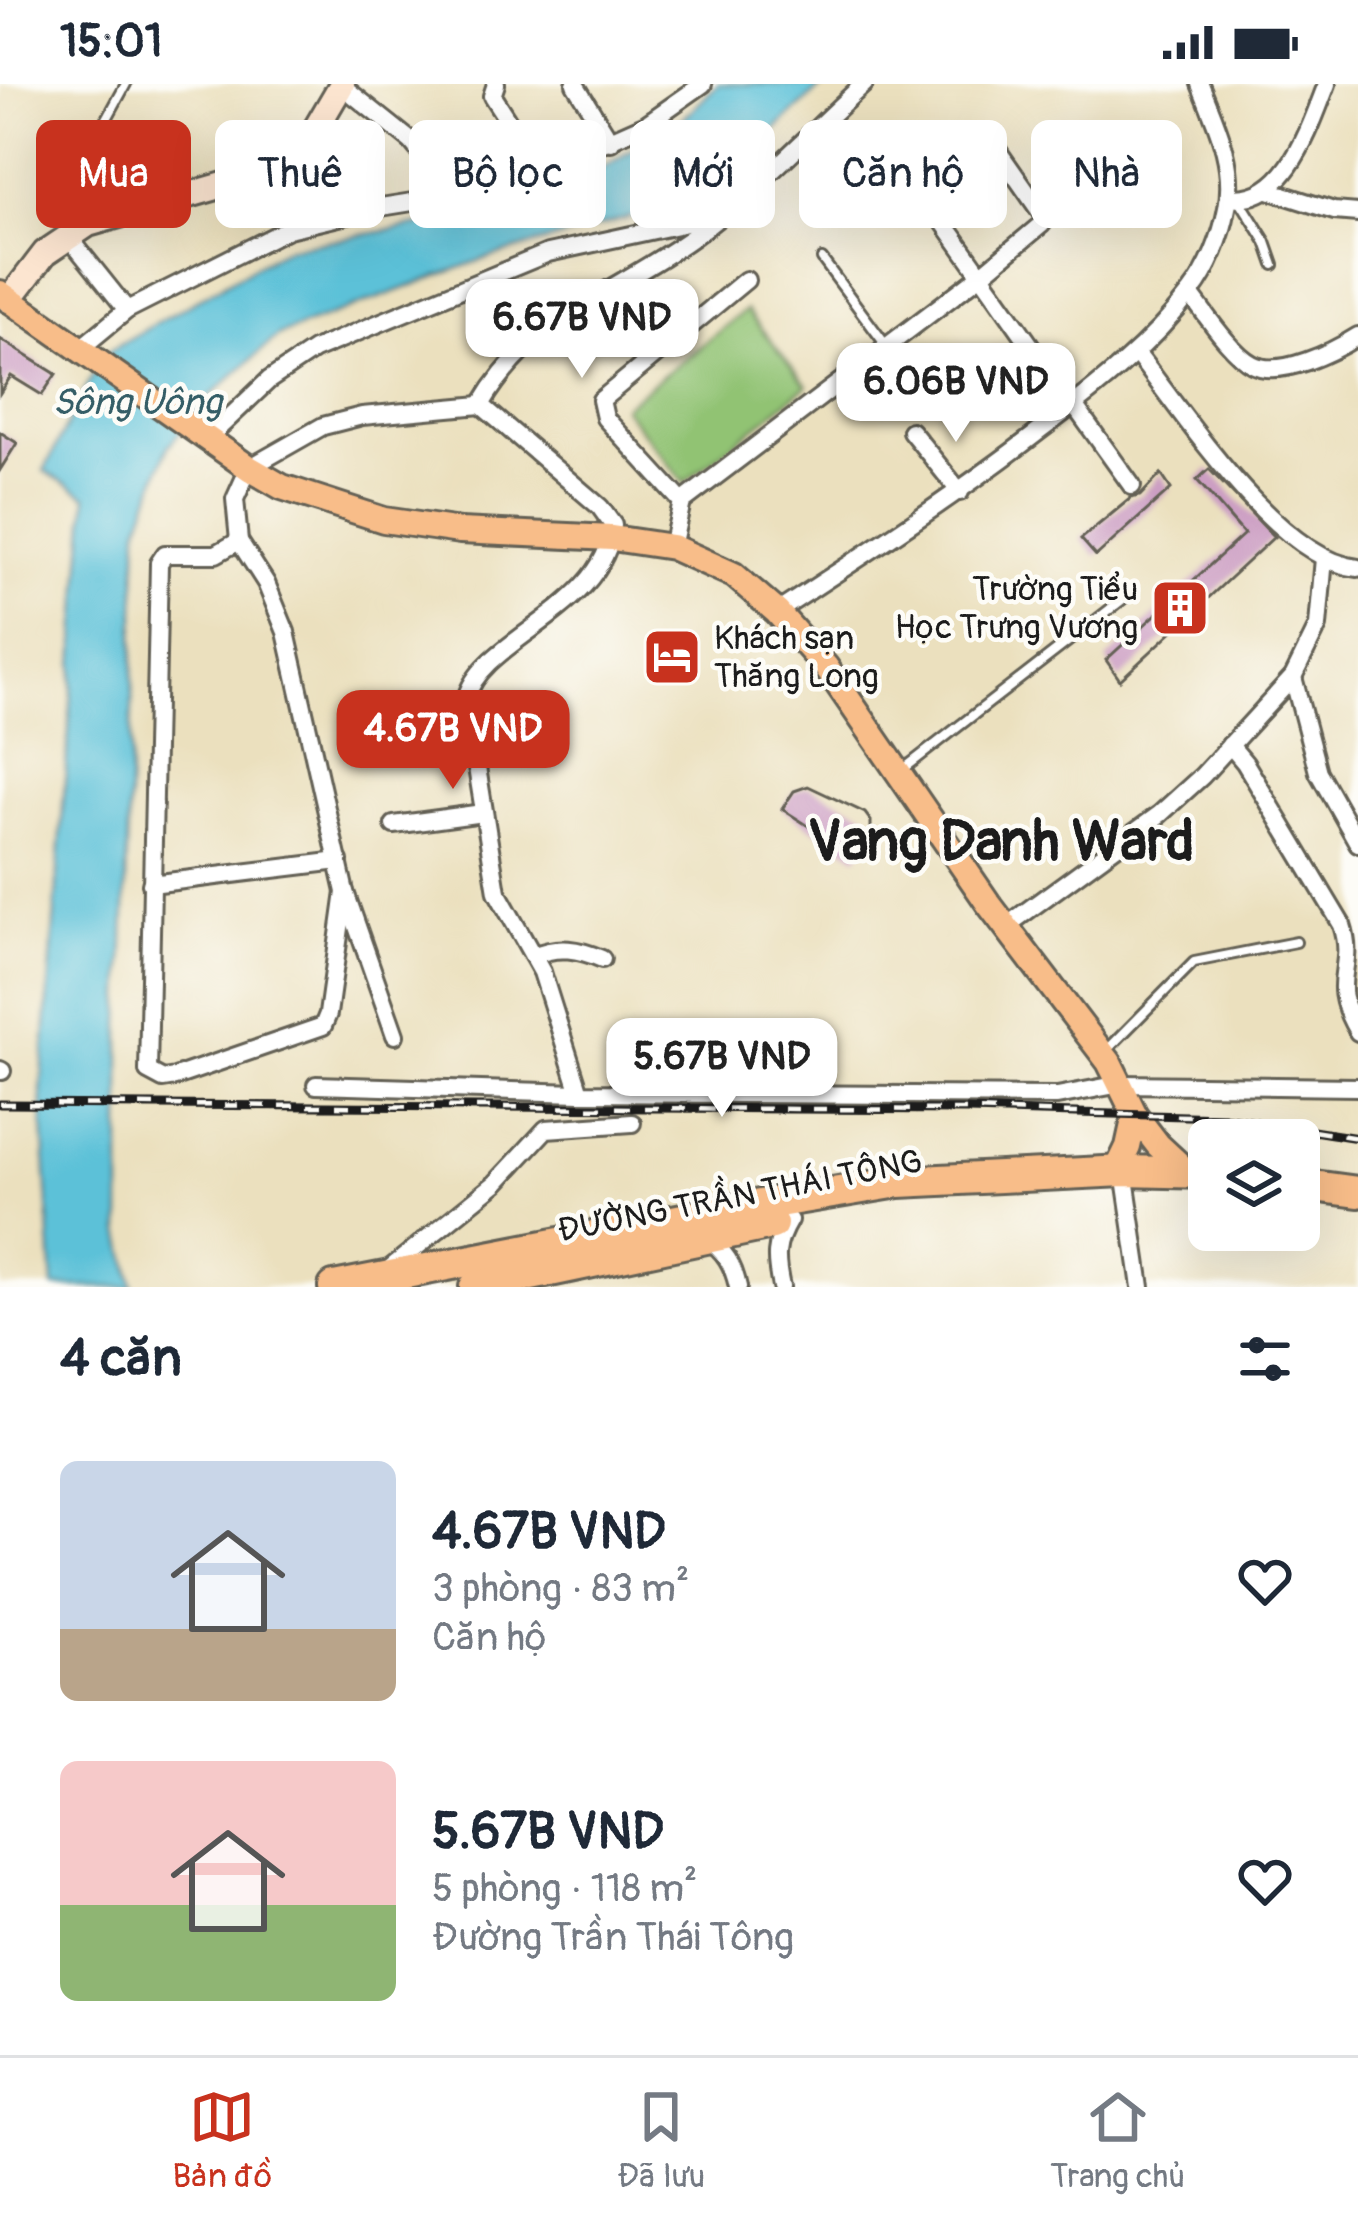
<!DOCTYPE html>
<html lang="vi">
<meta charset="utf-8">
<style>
:root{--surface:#fff;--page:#f2f2f3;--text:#1f2937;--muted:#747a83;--line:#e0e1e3;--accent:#c8321e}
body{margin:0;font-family:Pangolin,sans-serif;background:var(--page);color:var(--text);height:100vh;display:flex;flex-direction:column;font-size:45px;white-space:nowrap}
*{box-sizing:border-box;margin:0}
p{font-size:39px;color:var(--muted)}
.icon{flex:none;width:66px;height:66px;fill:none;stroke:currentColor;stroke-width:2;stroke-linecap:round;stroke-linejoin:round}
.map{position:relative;height:1203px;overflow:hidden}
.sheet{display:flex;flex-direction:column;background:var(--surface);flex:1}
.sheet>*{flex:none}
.guide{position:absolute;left:36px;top:36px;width:1287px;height:108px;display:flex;gap:24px}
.controls{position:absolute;left:1188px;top:1035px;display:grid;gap:24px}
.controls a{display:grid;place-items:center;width:132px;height:132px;border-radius:18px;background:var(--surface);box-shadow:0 12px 48px #0002;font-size:60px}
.price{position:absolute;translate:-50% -102px;padding:0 27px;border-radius:24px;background:#fff;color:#222;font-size:39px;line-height:78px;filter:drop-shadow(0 3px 6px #0008)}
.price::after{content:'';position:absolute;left:50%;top:72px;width:36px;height:27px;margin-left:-18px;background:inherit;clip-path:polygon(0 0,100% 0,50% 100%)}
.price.active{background:var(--accent);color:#fff}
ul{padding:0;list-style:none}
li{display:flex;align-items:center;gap:36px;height:300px;padding:0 60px}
li span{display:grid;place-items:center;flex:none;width:336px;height:240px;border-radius:18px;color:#555}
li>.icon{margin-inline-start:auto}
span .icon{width:144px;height:144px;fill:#fffc;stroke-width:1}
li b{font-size:51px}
h2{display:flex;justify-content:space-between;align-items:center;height:144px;padding:0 60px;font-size:51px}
.pill{padding:0 42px;border-radius:18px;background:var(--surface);box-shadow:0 12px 48px #0002;font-size:42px;line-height:108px}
.pill.active{background:var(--accent);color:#fff}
.status{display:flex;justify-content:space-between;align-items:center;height:84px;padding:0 60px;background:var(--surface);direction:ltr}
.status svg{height:33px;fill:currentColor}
.menu{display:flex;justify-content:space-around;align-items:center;height:168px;border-top:3px solid var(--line);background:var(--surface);font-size:33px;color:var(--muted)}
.menu a{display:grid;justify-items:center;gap:6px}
.menu .active{color:var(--accent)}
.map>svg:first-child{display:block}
.green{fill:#91c373;stroke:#567048;stroke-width:3}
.water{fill:#5bc1d8;stroke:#3c6e7a;stroke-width:3}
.building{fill:#cc9ec3}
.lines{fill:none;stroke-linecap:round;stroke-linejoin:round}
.lane-casing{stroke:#646155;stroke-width:14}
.street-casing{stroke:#646155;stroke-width:22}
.secondary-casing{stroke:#646155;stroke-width:30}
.primary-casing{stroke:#646155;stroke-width:30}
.highway-casing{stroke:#646155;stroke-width:36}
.lane{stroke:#fff;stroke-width:8}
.street{stroke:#fff;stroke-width:16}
.secondary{stroke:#fce5d0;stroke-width:24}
.primary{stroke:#f8bd89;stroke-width:24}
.highway{stroke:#f8bd89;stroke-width:30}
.rail-casing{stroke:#1c1c1c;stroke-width:9}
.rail{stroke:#fdfcf7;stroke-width:4.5;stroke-dasharray:14;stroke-linecap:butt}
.labels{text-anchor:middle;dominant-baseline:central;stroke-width:9;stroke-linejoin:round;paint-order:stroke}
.poi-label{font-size:33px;fill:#1c1c1c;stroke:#fdfcf7;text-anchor:end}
.street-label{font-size:33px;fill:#1c1c1c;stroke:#fdfcf7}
.water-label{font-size:36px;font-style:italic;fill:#355e67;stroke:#fdfcf7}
.town-label{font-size:57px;font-weight:bold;fill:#1c1c1c;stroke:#fdfcf7}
</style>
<div class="status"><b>15:01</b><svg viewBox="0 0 49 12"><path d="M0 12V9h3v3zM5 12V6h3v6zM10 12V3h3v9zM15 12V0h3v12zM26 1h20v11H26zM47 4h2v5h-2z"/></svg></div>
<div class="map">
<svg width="1358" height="1203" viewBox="0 0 1358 1203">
<rect width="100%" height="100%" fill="#fdfcf7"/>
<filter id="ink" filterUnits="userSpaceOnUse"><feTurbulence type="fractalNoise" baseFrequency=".00833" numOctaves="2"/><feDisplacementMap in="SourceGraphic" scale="24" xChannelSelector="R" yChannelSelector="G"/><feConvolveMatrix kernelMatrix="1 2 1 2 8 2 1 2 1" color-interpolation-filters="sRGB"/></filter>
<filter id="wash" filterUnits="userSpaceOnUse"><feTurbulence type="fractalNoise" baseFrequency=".004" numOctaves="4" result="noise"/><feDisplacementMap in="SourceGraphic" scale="48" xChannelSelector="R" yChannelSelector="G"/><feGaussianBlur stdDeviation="2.7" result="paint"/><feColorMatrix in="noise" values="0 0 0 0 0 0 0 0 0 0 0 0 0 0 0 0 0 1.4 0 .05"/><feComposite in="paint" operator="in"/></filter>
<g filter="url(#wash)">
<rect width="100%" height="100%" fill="#ebe0be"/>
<path class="green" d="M746 226 807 302 684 399 623 323Z"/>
<path class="water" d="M718 0H824L705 112 481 176 279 251 208 314 168 362 138 447 121 943V1147L133 1203H53L41 1007 87 412 44 387 92 292 110 266 287 164 454 135 604 83 683 35Z"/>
<g id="blocks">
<g class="building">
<path d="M0 255 56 290 42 311 11 292 0 309Z"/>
<path d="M0 348 17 359 0 386Z"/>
<path d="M1209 385 1274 453 1120 596 1106 576 1244 450 1197 396Z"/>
<path d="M1161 390 1171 405 1096 472 1081 455 1131 414 1140 412Z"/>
<path d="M808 702 865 729 871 737V752L857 773 782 725 794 707Z"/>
</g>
</g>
</g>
<g filter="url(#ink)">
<use href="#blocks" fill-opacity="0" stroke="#646155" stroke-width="3"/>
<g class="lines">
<g class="lane-casing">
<g id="lane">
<path d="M126 0 103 42V51L158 88"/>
<path d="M1239 115 1266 158 1274 181"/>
<path d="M822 175 885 260"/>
<path d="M901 687 1127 512"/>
<path d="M1108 965 1194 878 1296 858"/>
</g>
</g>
<g class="street-casing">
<g id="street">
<path d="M496 0 492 12 540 87"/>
<path d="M575 0 611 58"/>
<path d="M341 1 411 57 456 111"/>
<path d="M299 67 381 123"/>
<path d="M1268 106 1334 127 1358 129"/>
<path d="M1229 113C1286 122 1310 43 1327 0"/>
<path d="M67 151 127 226"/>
<path d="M1190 210C1205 229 1231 269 1252 280 1280 295 1334 267 1358 252"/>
<path d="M81 264 127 226 288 145 381 123 456 111 540 87 646 40 703 0"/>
<path d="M1136 269C1185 331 1277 475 1358 484"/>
<path d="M1074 321 1132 402"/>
<path d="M911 347 960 408"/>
<path d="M208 354 269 296 314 266 548 169 710 134"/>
<path d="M682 418 981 191 927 115 982 52 989 54 1044 133 1042 140 981 191 1043 279"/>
<path d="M239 457 216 470H165L159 479 148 987 163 995 175 993 323 942 328 930 345 808"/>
<path d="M672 463 682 418 605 334 601 316 746 196"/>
<path d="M777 528C867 469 957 411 1042 345 1096 304 1150 262 1191 208 1209 185 1222 152 1227 124 1236 80 1216 40 1200 0"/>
<path d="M1293 593 1318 688 1358 759"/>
<path d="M1230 661 1245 679 1342 841C1357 886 1326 894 1358 948"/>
<path d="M394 741 483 729"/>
<path d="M151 800 339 777"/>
<path d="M1005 843 1160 730 1202 692 1293 593 1318 542 1324 474"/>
<path d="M533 872C558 861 579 865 602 875"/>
<path d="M395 951 345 808 286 548 266 499 239 457 235 415 249 384 323 342 362 332 481 321"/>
<path d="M0 986 2 987"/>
<path d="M316 1001 580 1009 1057 1012 1121 1000 1358 1003"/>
<path d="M580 1009 542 888 497 808 466 615C481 554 605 527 613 441L600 423 481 321C533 232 615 209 693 153 752 111 810 49 864 0"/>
<path d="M1124 1087 1141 1203"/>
<path d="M706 1154C725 1167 733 1180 738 1203"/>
<path d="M388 1186 496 1099 546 1045 632 1039"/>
<path d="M781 1203C775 1175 774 1161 789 1136"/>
</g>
</g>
<g class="secondary-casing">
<path id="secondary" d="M9 216 45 169 88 140 283 84 308 58 342 0"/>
</g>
<g class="primary-casing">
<g id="primary">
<path d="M0 209 249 384 282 403 384 436 460 447 612 454 672 463 734 491 777 528 826 583 988 819 1109 978 1135 1031 1158 1061 1185 1086"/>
<path d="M1116 1088 1128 1063 1135 1031"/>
</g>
</g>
<g class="highway-casing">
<g id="highway">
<path d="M1299 1100 1358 1108"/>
<path d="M334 1203 724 1127 899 1098 1124 1087 1209 1089"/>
<path d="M475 1203 772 1140"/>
</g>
</g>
<use href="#lane" class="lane"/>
<use href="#street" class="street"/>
<use href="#secondary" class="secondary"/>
<use href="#primary" class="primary"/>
<use href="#highway" class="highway"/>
<g class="rail-casing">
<path id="rail" d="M0 1020 968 1026 1223 1033 1358 1054"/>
</g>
<use href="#rail" class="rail"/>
</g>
</g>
<defs>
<g id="building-square" transform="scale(3)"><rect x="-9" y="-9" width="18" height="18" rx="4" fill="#c8321e" stroke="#fdfcf7"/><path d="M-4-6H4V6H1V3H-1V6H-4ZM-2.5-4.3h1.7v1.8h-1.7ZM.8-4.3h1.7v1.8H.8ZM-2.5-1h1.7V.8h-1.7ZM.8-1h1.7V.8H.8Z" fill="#fff"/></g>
<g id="hotel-square" transform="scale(3)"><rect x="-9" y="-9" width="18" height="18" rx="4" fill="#c8321e" stroke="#fdfcf7"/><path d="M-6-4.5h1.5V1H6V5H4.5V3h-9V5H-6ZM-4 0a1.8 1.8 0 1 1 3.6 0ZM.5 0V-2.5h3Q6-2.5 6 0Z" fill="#fff"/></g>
</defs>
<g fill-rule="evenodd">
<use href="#building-square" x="1180" y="524"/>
<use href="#hotel-square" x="672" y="573"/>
</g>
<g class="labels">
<g class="poi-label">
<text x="1138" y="505">Trường Tiểu<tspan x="1138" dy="38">Học Trưng Vương</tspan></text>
<text x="714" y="554" text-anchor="start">Khách sạn<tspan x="714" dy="38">Thăng Long</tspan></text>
</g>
<g class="street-label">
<text transform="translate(740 1112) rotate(-11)">ĐƯỜNG TRẦN THÁI TÔNG</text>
</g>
<g class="water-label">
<text x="137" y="318">Sông Uông</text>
</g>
<g class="town-label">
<text x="1001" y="758">Vang Danh Ward</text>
</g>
</g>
</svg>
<div class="controls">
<a><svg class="icon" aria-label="layers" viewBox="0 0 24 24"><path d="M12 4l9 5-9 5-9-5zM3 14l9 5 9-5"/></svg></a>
</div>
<b class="price" style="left:582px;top:297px">6.67B VND</b>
<b class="price" style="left:956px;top:361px">6.06B VND</b>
<b class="price active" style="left:453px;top:708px">4.67B VND</b>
<b class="price" style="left:722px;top:1036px">5.67B VND</b>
<div class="guide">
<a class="pill active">Mua</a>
<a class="pill">Thuê</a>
<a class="pill">Bộ lọc</a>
<a class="pill">Mới</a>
<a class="pill">Căn hộ</a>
<a class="pill">Nhà</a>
</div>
</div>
<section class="sheet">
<h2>4 căn<svg class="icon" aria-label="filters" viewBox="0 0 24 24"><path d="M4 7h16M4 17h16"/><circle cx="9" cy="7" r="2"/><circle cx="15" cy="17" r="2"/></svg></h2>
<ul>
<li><span style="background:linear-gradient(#c9d6e8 70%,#b9a48a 0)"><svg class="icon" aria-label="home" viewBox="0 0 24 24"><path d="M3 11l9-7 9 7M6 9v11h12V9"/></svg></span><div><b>4.67B VND</b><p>3 phòng · 83 m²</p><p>Căn hộ</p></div><svg class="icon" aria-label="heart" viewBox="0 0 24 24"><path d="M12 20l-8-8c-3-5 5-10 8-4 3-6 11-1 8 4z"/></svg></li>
<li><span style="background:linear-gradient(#f6c9c9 60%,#8fb573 0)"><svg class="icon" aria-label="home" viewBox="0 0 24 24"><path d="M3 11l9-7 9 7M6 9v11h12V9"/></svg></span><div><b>5.67B VND</b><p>5 phòng · 118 m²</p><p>Đường Trần Thái Tông</p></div><svg class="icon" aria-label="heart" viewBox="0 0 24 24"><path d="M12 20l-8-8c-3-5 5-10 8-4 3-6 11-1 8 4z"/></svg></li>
</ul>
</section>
<nav class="menu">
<a class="active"><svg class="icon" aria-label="map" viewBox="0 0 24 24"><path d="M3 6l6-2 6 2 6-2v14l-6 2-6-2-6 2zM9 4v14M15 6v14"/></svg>Bản đồ</a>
<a><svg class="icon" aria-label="saved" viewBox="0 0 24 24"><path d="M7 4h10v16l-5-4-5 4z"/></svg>Đã lưu</a>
<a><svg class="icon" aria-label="home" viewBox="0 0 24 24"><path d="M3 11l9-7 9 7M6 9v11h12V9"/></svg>Trang chủ</a>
</nav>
